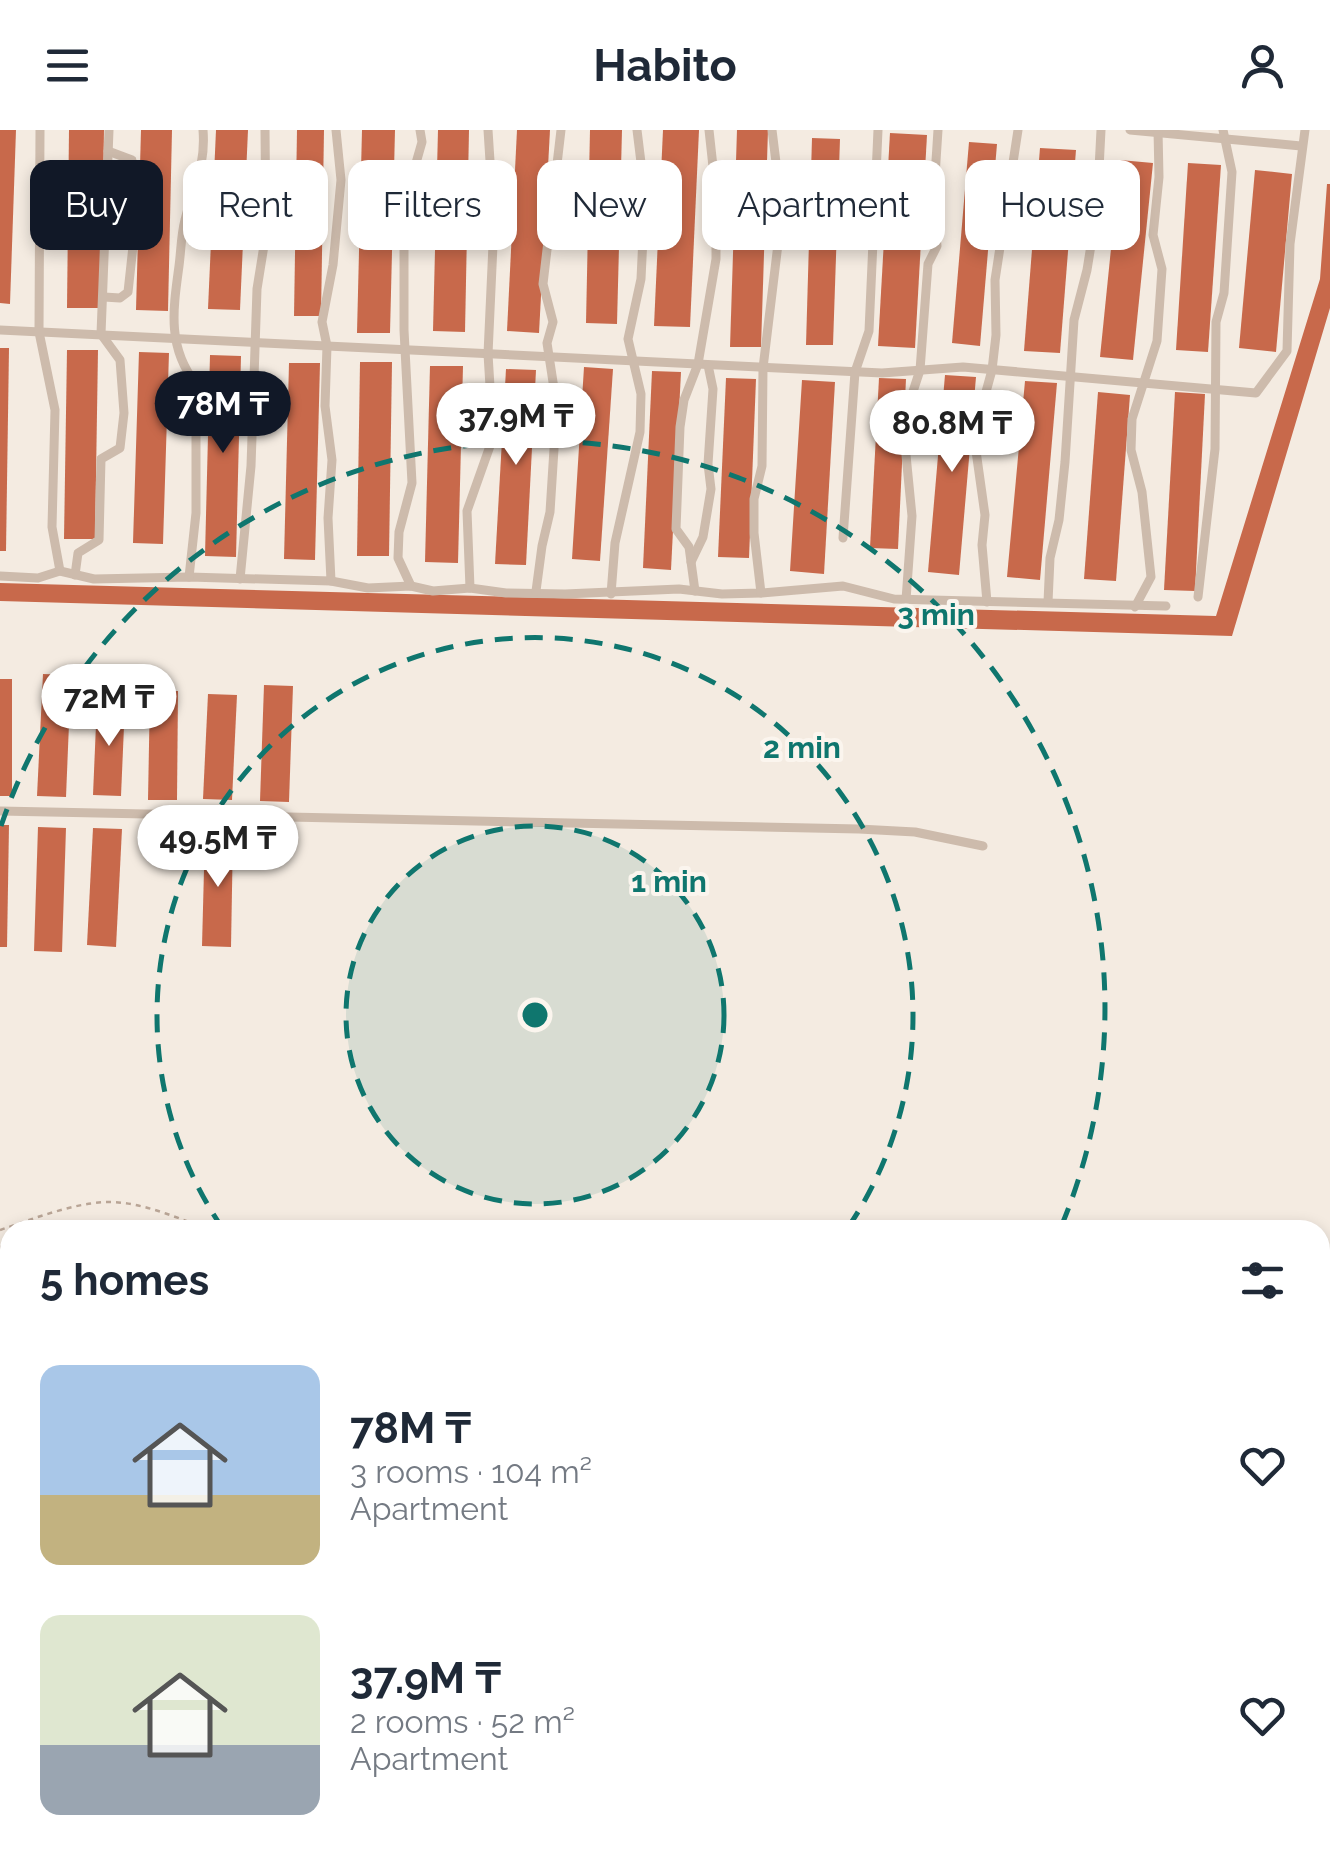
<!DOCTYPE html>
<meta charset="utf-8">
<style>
:root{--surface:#fff;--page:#f2f2f3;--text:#1f2937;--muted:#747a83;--accent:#111827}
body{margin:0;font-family:Raleway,sans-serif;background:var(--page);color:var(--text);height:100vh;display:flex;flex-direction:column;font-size:38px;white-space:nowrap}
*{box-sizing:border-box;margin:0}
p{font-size:32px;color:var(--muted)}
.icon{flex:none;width:55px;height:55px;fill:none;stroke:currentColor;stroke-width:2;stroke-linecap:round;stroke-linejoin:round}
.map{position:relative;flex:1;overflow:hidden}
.side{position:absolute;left:0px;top:1090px;width:1330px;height:642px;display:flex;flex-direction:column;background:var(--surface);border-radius:30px 30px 0 0;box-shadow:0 5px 15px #0003}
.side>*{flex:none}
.top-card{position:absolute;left:30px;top:30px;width:1270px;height:90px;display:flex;gap:20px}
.price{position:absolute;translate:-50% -85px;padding:0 22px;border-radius:35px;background:#fff;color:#222;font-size:32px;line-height:65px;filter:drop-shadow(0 2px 5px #0008)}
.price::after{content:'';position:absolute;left:50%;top:60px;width:30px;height:22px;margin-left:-15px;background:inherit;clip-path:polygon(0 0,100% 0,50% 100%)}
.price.active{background:var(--accent);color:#fff}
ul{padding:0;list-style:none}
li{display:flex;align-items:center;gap:30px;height:250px;padding:0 40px}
li span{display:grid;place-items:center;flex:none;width:280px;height:200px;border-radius:20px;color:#555}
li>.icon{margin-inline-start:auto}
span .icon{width:120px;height:120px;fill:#fffc;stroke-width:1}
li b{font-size:42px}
h2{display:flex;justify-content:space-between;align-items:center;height:120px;padding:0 40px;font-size:42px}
.pill{padding:0 35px;border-radius:20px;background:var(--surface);box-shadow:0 5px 15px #0003;font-size:35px;line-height:90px}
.pill.active{background:var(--accent);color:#fff}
header{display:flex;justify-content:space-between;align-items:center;height:130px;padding:0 40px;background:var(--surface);font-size:45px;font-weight:700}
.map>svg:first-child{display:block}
.building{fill:#c8694b}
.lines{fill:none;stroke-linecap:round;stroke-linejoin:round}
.path{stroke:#b9a596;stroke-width:2.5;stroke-dasharray:5 5;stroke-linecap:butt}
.service{stroke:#cdbbac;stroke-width:9}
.ring{fill:none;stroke:#0f766e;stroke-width:5;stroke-dasharray:18 12}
.centre{fill:#0f766e;stroke:#fbf5ee;stroke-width:5}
.ring-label{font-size:30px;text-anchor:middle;font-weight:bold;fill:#0f766e;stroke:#fbf5ee;stroke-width:8;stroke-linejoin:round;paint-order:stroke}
</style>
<header><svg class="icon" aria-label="menu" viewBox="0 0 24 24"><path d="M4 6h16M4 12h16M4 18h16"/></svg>Habito<svg class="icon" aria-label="person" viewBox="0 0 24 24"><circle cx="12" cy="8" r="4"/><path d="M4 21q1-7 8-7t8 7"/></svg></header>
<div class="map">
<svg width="1330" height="1731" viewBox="0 0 1330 1731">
<rect width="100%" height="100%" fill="#f4ebe1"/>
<g class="building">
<path d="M0 0H16L10 174 0 173Z"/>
<path d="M69 0H104L101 178H67Z"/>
<path d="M141 0H172L168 181 136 180Z"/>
<path d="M216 0H248L240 180 208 179Z"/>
<path d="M297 0H324L321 186H294Z"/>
<path d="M362 0H395L390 203H357Z"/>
<path d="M438 0H469L465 202 433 201Z"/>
<path d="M517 0H550L539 203 507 201Z"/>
<path d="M590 0H622L617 194 586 193Z"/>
<path d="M663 0H699L690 197 654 196Z"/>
<path d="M737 0H768L761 217H730Z"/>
<path d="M890 3 927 5 915 218 878 216Z"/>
<path d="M812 8 840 9 833 215H806Z"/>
<path d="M969 12 997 14 980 216 952 213Z"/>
<path d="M1040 18 1076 20 1060 223 1024 221Z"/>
<path d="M1120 30 1153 33 1133 230 1100 227Z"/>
<path d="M1188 33 1221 35 1208 222 1176 220Z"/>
<path d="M1255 40 1292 44 1276 222 1239 218Z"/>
<path d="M1327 54H1330V178L1232 506 0 471V453L1216 486 1320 149Z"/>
<path d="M0 218H9L6 421H0Z"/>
<path d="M67 220H98L95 409H64Z"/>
<path d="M139 222 169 223 163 414 133 413Z"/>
<path d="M210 225 241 226 236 427 205 426Z"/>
<path d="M360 232H392L389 426H357Z"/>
<path d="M289 233H320L315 430 284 429Z"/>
<path d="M430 236H463L458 433 425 432Z"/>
<path d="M584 237 613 239 600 431 572 429Z"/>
<path d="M506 239 536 240 526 435 495 434Z"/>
<path d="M652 241 681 242 671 440 643 438Z"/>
<path d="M945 245 976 247 959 445 928 442Z"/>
<path d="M726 248 756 249 749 428 718 427Z"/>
<path d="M879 248 906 249 898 419 870 418Z"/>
<path d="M802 250 835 252 824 444 790 441Z"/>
<path d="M1025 251 1057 253 1040 450 1007 447Z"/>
<path d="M1098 262 1130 265 1116 451 1084 449Z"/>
<path d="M1175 262 1205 264 1195 461 1164 460Z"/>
<path d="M43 544 71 545 66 667 37 666Z"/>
<rect x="0" y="549" width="12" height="117"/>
<path d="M264 555 293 556 289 672 260 671Z"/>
<path d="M150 561H178L177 670H148Z"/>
<path d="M208 564 237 565 232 670 203 669Z"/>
<path d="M97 571 125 573 121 666 93 665Z"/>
<path d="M0 695H9L7 817H0Z"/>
<path d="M38 697 66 698 62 822 34 821Z"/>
<path d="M93 698 122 699 116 817 87 815Z"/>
<path d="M205 702H233L231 817 202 816Z"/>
<path d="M10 1522V1556L0 1559V1524Z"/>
<path d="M26 1722H54L57 1730 30 1731Z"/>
</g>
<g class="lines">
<g class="path">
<path d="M0 1100C33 1089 70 1074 105 1072 141 1071 177 1088 210 1100"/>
<path d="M1320 1249H1330"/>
<path d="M644 1731 646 1722"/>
</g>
<g class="service">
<path d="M40 0 39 202 55 280 52 397 60 441"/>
<path d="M1130 0 1301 16"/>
<path d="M104 167 120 168 128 162 134 107 132 30 108 21"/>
<path d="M0 200 882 243 963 237 1256 263 1287 221 1290 114 1305 0"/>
<path d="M843 408 855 242 869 201 878 0"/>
<path d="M691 432 703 407 711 359 708 334 713 259 708 235"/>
<path d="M75 445 78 423 99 410 101 329 120 318 124 283 120 230 101 204 109 0"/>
<path d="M0 446 38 448 60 441 94 449 189 447 331 451 368 458 411 456 433 461 470 458 506 463 565 464 679 459 722 464 761 463 843 456 894 469 1166 476"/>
<path d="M189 447 196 383V254C167 217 173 180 179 136 181 121 181 105 185 90 193 56 206 37 203 0"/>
<path d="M240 449 251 336 257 159 266 103 265 0"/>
<path d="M331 451 328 388 332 330 325 276 327 216 322 192 333 135 341 50 336 0"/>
<path d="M411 456 398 428 399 402 412 353 404 200V108L410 54 422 12 420 0"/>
<path d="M470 458 467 381 490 316 492 289 488 224 494 93 488 0"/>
<path d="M536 461 542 416 550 382 554 319 555 265 547 213 553 192 543 154 561 0"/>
<path d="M695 461 689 417 676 399 680 297 684 270 698 234 716 129V64L709 0"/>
<path d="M761 463 754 403V369L762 336 763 238 782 81 772 0"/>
<path d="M611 464 615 413 640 302 641 264 628 209 641 149 645 65 637 0"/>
<path d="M1198 467 1215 319 1216 192 1224 163 1232 42 1223 0"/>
<path d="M906 470 912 386 905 315 906 283 920 240 928 134 937 116 933 77 938 0"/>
<path d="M987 472 982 415 985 385 976 321 981 280 992 240 996 205 995 150 1018 0"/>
<path d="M1048 472 1050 428 1059 390 1065 332 1074 190 1087 140 1097 78 1101 0"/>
<path d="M1135 477 1151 447 1142 362 1131 320 1132 289 1157 211 1162 139 1153 105 1159 47 1158 0"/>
<path d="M0 681 859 699 915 702 983 716"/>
<path d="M0 1120 10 1122"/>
<path d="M0 1581 10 1586"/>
<path d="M0 1681 10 1673"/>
<path d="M506 1722 508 1731"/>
<path d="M564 1731 571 1722"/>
</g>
</g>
<circle cx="535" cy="885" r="189" fill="#0f766e" fill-opacity=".12"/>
<g class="ring">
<circle cx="535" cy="885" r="189"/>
<path d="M223 1099A378 378 0 1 1 847 1099"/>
<path d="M1 696A567 567 0 1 1 1061 1097"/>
</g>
<circle cx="535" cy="885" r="15" class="centre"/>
<g class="ring-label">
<text x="936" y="495">3 min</text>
<text x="802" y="628">2 min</text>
<text x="669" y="762">1 min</text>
</g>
</svg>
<b class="price active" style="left:223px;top:326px">78M ₸</b>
<b class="price" style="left:516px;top:338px">37.9M ₸</b>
<b class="price" style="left:952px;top:345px">80.8M ₸</b>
<b class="price" style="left:109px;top:619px">72M ₸</b>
<b class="price" style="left:218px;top:760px">49.5M ₸</b>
<div class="top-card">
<a class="pill active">Buy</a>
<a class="pill">Rent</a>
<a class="pill">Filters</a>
<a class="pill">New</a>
<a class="pill">Apartment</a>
<a class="pill">House</a>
</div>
<section class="side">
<h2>5 homes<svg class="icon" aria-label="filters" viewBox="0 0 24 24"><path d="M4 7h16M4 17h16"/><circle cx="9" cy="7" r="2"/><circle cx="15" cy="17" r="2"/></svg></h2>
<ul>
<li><span style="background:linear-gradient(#a9c7e8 65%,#c2b280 0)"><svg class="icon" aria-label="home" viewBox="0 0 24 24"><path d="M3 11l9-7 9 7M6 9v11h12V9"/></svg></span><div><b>78M ₸</b><p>3 rooms · 104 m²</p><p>Apartment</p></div><svg class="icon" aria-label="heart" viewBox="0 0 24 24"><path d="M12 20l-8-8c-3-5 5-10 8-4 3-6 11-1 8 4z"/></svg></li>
<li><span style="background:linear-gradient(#dfe7d0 65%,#9aa5b1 0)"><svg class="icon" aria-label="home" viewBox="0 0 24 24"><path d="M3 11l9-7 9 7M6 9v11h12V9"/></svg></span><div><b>37.9M ₸</b><p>2 rooms · 52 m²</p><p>Apartment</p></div><svg class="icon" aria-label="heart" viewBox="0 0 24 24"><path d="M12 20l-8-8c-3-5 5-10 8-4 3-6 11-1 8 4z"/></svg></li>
</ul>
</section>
</div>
